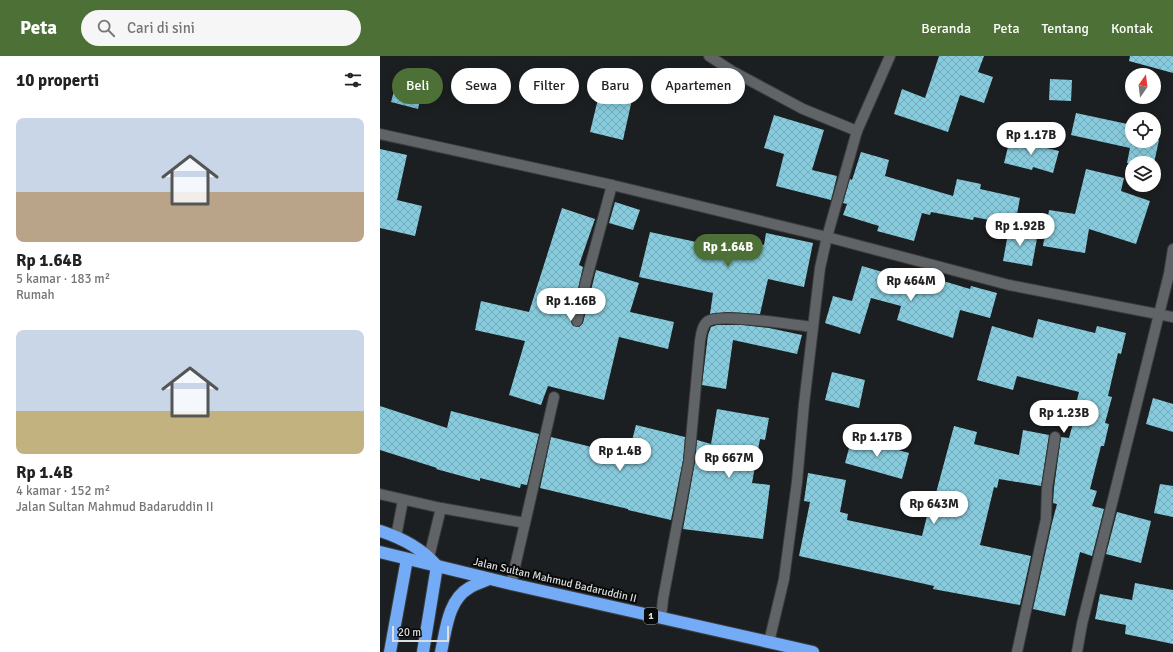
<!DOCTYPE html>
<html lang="id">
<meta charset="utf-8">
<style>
:root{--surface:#fff;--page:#f6f6f6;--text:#222;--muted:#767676;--accent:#4d7037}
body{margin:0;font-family:Signika,sans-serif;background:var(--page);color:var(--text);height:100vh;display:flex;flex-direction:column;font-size:15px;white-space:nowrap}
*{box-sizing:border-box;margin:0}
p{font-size:13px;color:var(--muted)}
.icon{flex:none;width:22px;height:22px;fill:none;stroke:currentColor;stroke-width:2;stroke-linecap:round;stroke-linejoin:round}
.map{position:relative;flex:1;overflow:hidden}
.details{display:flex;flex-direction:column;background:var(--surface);width:380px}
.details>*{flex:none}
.top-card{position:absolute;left:12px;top:12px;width:380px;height:36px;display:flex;gap:8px}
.needle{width:26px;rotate:14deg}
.fabs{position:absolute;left:745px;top:12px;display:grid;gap:8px}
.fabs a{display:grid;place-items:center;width:36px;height:36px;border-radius:50%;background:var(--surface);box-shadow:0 2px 10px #0003;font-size:20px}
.scale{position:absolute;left:12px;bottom:10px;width:57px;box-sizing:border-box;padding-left:4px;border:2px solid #dcdedf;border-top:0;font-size:11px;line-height:14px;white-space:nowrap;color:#dcdedf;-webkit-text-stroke:3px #080909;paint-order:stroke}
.price{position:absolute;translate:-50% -34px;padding:0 9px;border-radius:14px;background:#fff;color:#222;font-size:13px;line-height:26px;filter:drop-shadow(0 1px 2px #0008)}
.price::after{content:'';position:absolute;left:50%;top:24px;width:12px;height:9px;margin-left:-6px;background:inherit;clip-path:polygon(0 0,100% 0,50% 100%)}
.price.active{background:var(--accent);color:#fff}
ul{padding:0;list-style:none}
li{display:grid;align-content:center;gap:8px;height:212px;padding:0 16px}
li span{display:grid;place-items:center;height:124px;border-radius:8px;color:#555}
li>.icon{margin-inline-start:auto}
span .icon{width:72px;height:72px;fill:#fffc;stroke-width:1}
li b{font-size:17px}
h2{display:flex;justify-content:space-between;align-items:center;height:48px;padding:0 16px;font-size:17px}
.pill{padding:0 14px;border-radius:18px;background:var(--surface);box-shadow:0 2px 10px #0003;font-size:14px;line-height:36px}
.pill.active{background:var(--accent);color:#fff}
header{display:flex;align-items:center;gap:24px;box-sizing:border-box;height:56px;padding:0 20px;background:var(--accent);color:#fff}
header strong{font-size:19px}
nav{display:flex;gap:22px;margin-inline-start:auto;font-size:14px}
.search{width:280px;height:36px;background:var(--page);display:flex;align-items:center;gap:10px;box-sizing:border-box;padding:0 14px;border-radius:22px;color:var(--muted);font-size:15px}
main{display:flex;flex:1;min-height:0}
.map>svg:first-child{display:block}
.building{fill:url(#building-cross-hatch)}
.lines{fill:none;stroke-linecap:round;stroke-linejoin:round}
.minor-casing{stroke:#3a3c3d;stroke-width:12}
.highway-casing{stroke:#3a3c3d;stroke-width:14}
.minor{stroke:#616466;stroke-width:10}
.highway{stroke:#74abf7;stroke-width:12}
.labels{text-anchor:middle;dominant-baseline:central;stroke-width:4;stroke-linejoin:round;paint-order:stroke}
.shield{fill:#080909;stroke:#9c9e9f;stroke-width:1}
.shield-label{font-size:10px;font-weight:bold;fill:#dcdedf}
.street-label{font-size:11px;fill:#dcdedf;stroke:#080909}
</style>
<header>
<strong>Peta</strong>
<div class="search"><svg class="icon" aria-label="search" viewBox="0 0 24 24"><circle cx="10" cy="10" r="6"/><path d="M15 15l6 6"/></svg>Cari di sini</div>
<nav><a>Beranda</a><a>Peta</a><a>Tentang</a><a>Kontak</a></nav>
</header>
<main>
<section class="details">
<h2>10 properti<svg class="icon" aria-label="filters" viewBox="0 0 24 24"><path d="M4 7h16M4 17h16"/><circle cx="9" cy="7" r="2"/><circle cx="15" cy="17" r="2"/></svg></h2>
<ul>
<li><span style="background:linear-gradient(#c9d6e8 60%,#b9a48a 0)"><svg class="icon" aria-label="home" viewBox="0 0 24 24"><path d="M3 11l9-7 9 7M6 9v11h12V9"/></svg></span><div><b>Rp 1.64B</b><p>5 kamar · 183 m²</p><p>Rumah</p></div></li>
<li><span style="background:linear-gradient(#c9d6e8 65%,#c2b280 0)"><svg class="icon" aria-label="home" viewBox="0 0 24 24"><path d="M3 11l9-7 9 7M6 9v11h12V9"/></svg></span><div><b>Rp 1.4B</b><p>4 kamar · 152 m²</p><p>Jalan Sultan Mahmud Badaruddin II</p></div></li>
</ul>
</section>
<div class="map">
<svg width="793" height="596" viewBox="0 0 793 596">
<defs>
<pattern id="building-cross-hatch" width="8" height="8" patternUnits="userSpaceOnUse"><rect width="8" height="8" fill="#87ccde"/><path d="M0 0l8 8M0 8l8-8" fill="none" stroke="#76aab7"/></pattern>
</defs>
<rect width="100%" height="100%" fill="#1c1f21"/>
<g class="building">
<path d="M559 0H604L598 16 613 21 604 47 580 39 568 76 514 58 522 33 545 42Z"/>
<path d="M750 0H793V17L749 5Z"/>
<path d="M18 21 44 28 38 53 11 46Z"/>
<path d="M223 22 255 30 243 84 210 76Z"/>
<path d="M670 23 692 24 691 45 669 44Z"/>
<path d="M696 57 752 69V85H774V83L779 84 774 107H747L750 92 691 79Z"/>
<path d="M394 59 444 74 432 114 457 120 451 144 396 130 404 98 384 92Z"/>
<path d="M630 83 679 95 673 117 653 111 652 114 624 107Z"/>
<path d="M0 93 27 99 17 144 42 150 35 180 0 172Z"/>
<path d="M481 96 509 104 505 120 573 140 577 123 601 128 600 133 640 142 635 169 594 161 593 164 551 156 550 159 542 157 534 185 497 175 499 170 463 159 467 148 463 147 470 123 472 124Z"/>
<path d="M706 113 744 122 741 135 770 145 756 188 709 173 705 197 663 190 669 154 695 158Z"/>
<path d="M235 146 260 154 253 174 229 167Z"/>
<path d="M182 152 215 163 199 209 203 211 191 264 192 269 199 271 203 267 216 214 259 227 250 256 294 266 288 293 239 281 224 344 168 330 161 349 129 339 145 285 95 274 101 245 149 256Z"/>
<path d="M629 172 658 177 652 210 623 205Z"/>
<path d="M270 176 344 192 345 187 355 189 356 183 384 189 386 177 433 187 424 231 388 223 380 258 348 256 330 258 333 237 259 221Z"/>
<path d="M482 210 530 224 533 216 590 233 591 230 617 237 610 262 580 254 573 282 517 264 521 250 491 242 480 278 445 267 453 240 472 245Z"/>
<path d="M658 263 715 277 717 270 746 277 741 298 738 297 728 340 732 341 725 367 729 368 724 390H721L710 433 717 435 712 450 724 453 712 500 700 496 685 560 653 553 672 467 677 448 673 447 674 432 681 381 689 382 696 356 694 355 699 336 637 320 633 334 597 324 612 270 653 282Z"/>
<path d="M337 269H362L389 272 422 279 417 298 353 284 346 333 322 329 328 279 331 271Z"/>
<path d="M452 316 485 324 479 352 445 344Z"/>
<path d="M773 342 793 348V376L766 368Z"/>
<path d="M0 350 67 372 71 355 159 378 147 429 141 428 140 432 100 422V425L56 413 57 412 0 394Z"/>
<path d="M337 353 389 362 385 384 380 383 372 427 390 429 383 483 303 473 315 406 317 384 331 388Z"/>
<path d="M256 369 305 381 303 404 291 464 248 454V453L160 432 171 381 248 400Z"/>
<path d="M574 370 597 376 594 388 639 399 643 374 669 379 661 430 619 423 617 432 614 431 600 489 651 500 640 549 553 533 554 530 419 500 430 446 424 445 428 417 466 424 460 456 468 458 467 464 542 480 553 436 556 437Z"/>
<path d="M472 381 529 397 522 423 465 407Z"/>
<path d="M780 428 793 430V461L774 457Z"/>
<path d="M737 456 771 465 761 507 726 498Z"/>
<path d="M755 527 793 534V588L745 578 746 569 715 563 720 538 752 544Z"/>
</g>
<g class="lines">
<g class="minor-casing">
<g id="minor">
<path d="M329 0 352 15 423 53 477 75"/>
<path d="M0 78 232 129"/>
<path d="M197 265 206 225 232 129 447 181 629 229 793 261"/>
<path d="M0 438 61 452"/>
<path d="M16 481 23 444"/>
<path d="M49 501 61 452 145 467"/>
<path d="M131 528 174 341"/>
<path d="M281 562 283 543 309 405 320 285C321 279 322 269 328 265 343 257 413 269 433 271"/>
<path d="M389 586 404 523 417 426 424 348 440 212 447 181 477 75 510 0"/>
<path d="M637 596 666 463 667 432 675 381"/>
<path d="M697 596 702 568 789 218 793 193"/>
</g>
</g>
<g class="highway-casing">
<g id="highway">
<path d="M0 475C22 482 41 492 56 509"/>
<path d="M0 496 131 528 433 596"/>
<path d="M10 596 27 503"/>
<path d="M43 596 57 510"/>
<path d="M61 596C66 574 68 544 89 532 95 528 103 526 109 523"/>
</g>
</g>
<use href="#minor" class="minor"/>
<use href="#highway" class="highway"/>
</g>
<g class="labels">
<rect class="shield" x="264" y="552" width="14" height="16" rx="3"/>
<g class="shield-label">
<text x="271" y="560">1</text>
</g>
<g class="street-label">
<text transform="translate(175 524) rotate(13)">Jalan Sultan Mahmud Badaruddin II</text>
</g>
</g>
</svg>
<div class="fabs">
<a><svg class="needle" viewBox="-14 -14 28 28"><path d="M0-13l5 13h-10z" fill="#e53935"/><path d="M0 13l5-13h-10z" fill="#767676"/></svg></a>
<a><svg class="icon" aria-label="locate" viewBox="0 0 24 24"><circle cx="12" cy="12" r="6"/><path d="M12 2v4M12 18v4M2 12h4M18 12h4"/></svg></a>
<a><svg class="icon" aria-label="layers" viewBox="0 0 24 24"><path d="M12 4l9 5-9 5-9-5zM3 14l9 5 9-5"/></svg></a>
</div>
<div class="scale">20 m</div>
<b class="price" style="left:651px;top:100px">Rp 1.17B</b>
<b class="price" style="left:640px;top:191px">Rp 1.92B</b>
<b class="price active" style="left:348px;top:212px">Rp 1.64B</b>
<b class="price" style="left:531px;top:246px">Rp 464M</b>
<b class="price" style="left:191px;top:266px">Rp 1.16B</b>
<b class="price" style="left:684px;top:378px">Rp 1.23B</b>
<b class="price" style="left:497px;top:402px">Rp 1.17B</b>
<b class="price" style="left:240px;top:416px">Rp 1.4B</b>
<b class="price" style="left:349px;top:423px">Rp 667M</b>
<b class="price" style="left:554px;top:469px">Rp 643M</b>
<div class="top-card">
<a class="pill active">Beli</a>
<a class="pill">Sewa</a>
<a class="pill">Filter</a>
<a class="pill">Baru</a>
<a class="pill">Apartemen</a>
</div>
</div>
</main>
